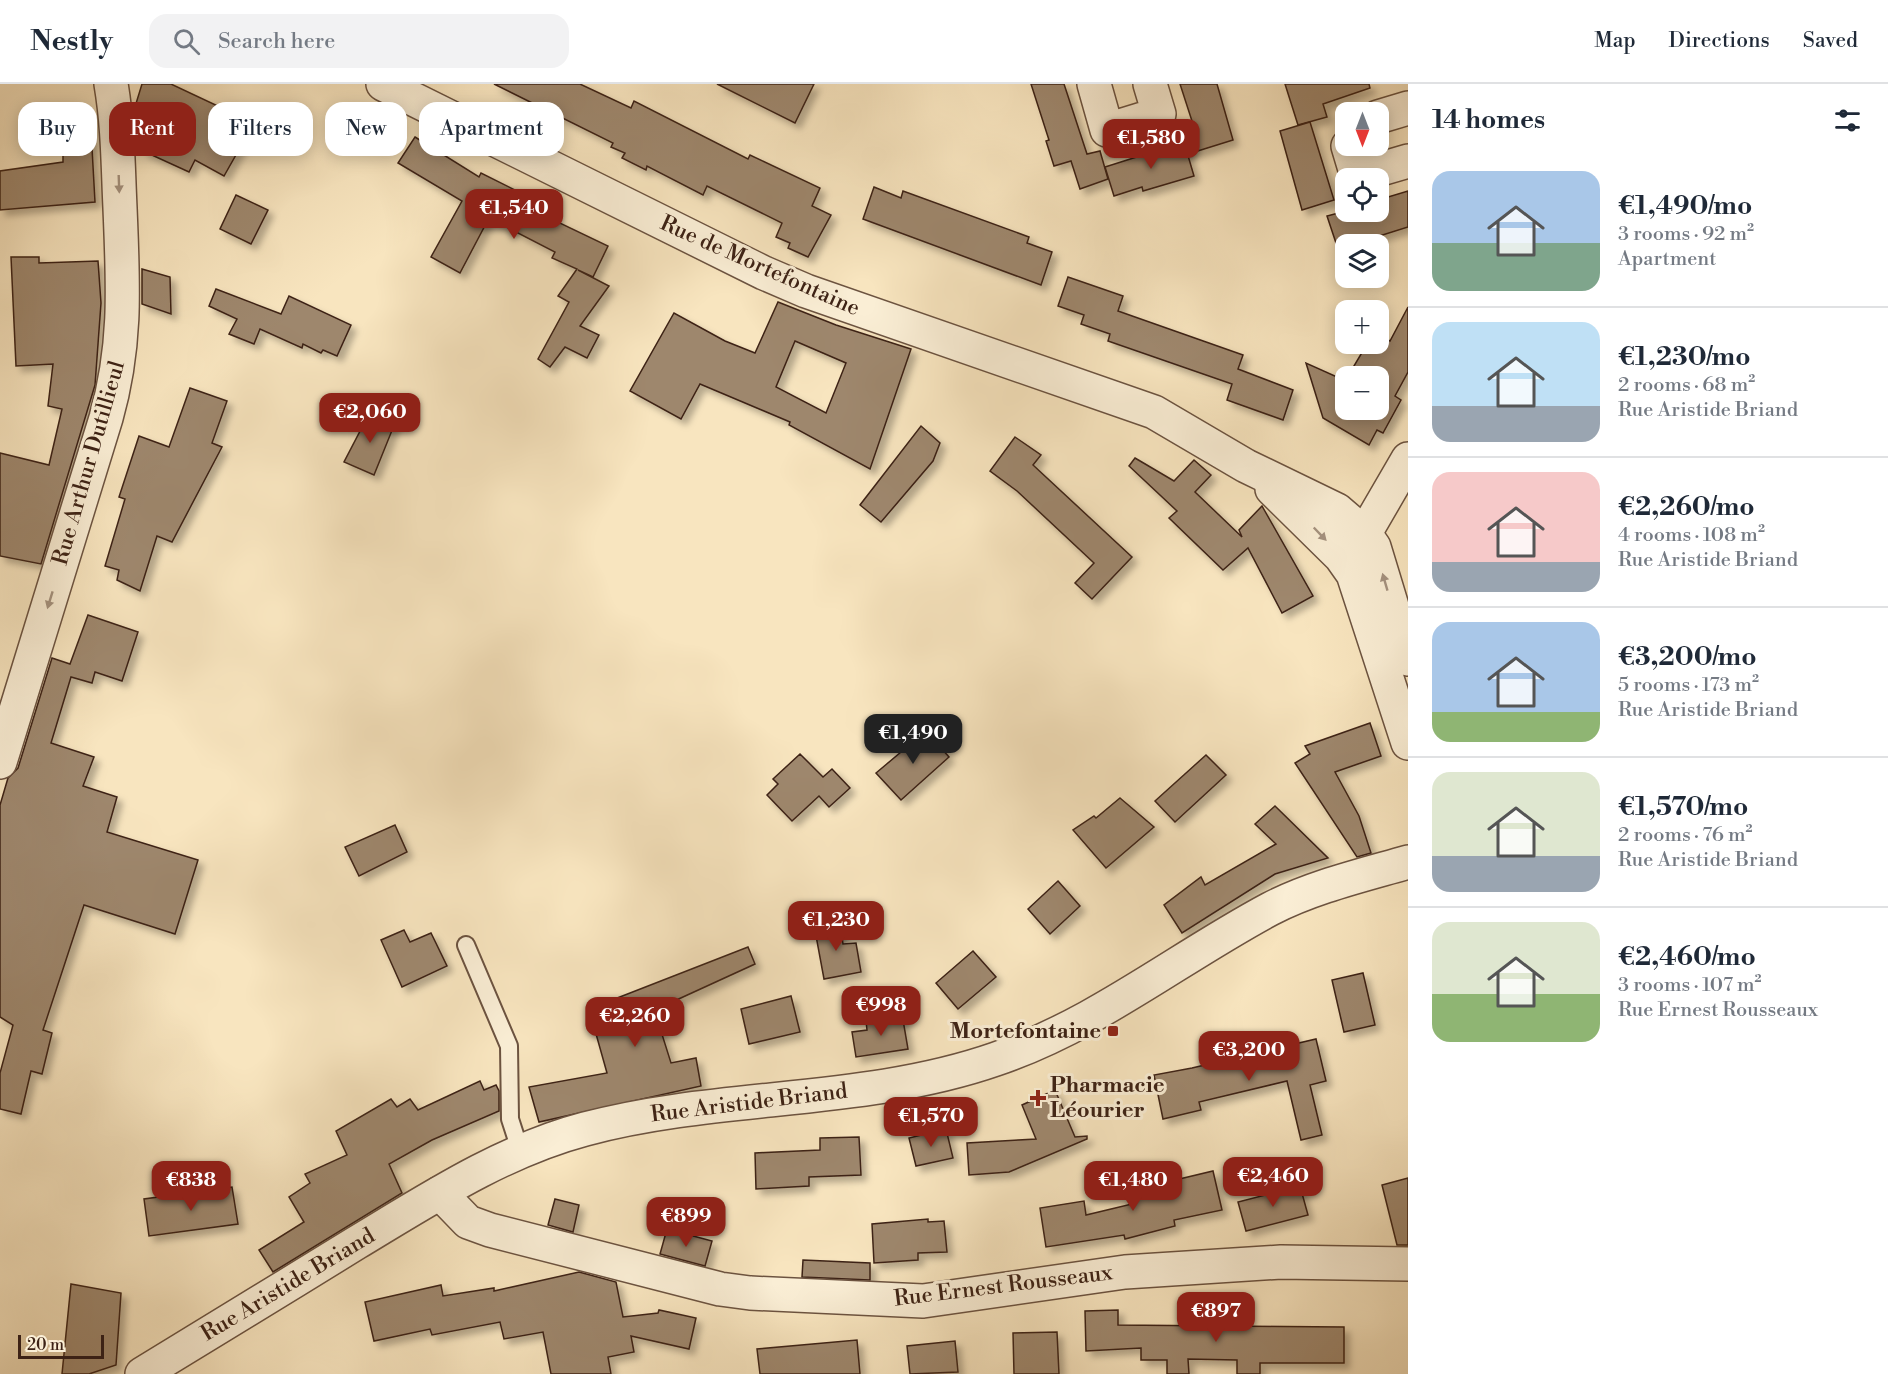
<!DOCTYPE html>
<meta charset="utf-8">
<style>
:root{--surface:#fff;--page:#f2f2f3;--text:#1f2937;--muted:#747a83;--line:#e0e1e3;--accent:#8f2418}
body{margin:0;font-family:"Libre Bodoni",serif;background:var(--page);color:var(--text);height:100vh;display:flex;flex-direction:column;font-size:22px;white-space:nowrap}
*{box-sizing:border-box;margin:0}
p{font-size:20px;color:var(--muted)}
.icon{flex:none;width:33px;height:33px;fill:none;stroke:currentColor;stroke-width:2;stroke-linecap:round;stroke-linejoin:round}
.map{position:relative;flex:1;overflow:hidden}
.details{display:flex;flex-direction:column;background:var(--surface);width:480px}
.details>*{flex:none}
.top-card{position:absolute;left:18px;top:18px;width:570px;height:54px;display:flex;gap:12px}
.needle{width:39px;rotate:180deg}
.controls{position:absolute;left:1335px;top:18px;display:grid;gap:12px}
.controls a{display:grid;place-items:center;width:54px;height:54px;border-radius:12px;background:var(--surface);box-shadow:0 3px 15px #0003;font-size:30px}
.scale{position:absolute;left:18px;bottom:15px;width:86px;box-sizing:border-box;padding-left:6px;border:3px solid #3d2215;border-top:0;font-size:16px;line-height:21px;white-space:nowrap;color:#3d2215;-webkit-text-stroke:4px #faeed5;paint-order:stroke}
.price{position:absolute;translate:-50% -51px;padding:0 14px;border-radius:12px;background:var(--accent);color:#fff;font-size:20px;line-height:39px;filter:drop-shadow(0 2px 3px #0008)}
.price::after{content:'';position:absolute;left:50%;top:36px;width:18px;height:14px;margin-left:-9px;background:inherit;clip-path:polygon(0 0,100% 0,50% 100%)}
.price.current{background:#222;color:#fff}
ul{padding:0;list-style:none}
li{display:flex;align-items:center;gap:18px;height:150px;padding:0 24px}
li+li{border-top:2px solid var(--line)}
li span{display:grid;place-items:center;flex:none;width:168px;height:120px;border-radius:18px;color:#555}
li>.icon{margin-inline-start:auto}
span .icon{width:72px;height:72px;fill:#fffc;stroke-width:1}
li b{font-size:26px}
h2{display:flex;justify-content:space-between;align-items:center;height:72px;padding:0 24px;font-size:26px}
.chip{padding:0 21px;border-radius:18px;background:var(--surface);box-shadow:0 3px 15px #0003;font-size:21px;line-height:54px}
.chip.current{background:var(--accent);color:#fff}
header{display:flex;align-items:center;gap:36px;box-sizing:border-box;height:84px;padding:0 30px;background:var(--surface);border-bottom:2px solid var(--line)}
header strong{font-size:28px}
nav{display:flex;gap:33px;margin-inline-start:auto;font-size:21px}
.search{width:420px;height:54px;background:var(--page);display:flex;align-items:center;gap:15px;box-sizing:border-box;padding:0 21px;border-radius:18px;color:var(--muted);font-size:22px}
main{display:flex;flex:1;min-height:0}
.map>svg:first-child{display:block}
.building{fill:#9e876d;stroke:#3d2215;stroke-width:1.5;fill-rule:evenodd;filter:url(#shadow)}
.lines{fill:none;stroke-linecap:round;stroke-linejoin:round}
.lane-casing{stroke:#6c5340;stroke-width:20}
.street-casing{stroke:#6c5340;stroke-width:36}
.lane{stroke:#faeed5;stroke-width:16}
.street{stroke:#faeed5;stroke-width:33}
.oneway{fill:#a5927f}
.poi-dot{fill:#8f2418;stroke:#faeed5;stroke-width:2}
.labels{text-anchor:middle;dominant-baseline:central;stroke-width:6;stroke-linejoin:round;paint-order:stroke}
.street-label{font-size:22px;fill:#3d2215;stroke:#faeed5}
.poi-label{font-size:22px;font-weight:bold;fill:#3d2215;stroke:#faeed5;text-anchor:end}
</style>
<header>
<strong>Nestly</strong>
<div class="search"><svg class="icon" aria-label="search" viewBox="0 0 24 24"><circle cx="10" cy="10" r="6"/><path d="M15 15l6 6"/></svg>Search here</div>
<nav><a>Map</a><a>Directions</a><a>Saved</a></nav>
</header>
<main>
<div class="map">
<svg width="1408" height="1290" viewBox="0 0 1408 1290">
<defs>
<filter id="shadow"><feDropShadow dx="5.5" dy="5.5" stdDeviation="3" flood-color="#0004"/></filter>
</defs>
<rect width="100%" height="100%" fill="#f8e5bf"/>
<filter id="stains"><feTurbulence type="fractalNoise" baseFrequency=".00333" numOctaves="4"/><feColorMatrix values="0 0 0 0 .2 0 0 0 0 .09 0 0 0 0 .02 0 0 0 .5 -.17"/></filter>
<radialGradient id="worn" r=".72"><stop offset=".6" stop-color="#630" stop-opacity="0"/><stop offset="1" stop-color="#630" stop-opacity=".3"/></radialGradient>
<g class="building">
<path d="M142 0H171L254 39 224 92 195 76 189 88 143 67V44L149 33 134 26Z"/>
<path d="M494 0H580L631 24 634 17 748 75 750 71 820 104 812 122 831 131 808 173 788 164 790 159 776 153 782 139 707 102 703 111 647 82 646 86 622 74 625 69 611 63 613 59Z"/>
<path d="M717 0H814L795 39Z"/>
<path d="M1031 0H1064L1087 70 1100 67 1108 95 1080 105 1071 77 1054 82 1046 57 1049 56Z"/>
<path d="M1180 0H1217L1233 56 1188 70 1179 42 1192 37Z"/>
<path d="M1285 0H1369L1370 4 1323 20 1327 33 1298 41Z"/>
<path d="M90 28 95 118 0 126V87L63 78V59H67L66 43Z"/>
<path d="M1310 38 1334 116 1302 126 1280 47Z"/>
<path d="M415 53 479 93 481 89 525 111 520 120 608 162 593 193 578 186 609 202 580 242 599 251 587 274 565 263 550 283 538 275 569 218 558 212 577 185 552 174 555 168 489 134 460 189 431 173 462 117 398 79Z"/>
<path d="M1184 58 1194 92 1143 107 1142 103 1114 112 1105 83Z"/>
<path d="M874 103 901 114 903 107 1029 153 1027 159 1052 168 1041 201 863 135Z"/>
<path d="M1408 107V143L1338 165 1327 132 1346 127 1378 128V116Z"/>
<path d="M236 111 268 126 251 160 220 145Z"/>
<path d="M11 173H39V179L98 177 101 219 95 301 41 480 0 472V369L49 381 62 325 48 322 53 280 16 282Z"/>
<path d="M142 185 170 193 171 230 142 220Z"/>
<path d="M1068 193 1123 212 1118 227 1243 271 1238 285 1293 306 1283 336 1227 316 1232 300 1108 257 1110 250 1081 240 1084 231 1058 222Z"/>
<path d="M216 205 281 230 289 212 351 241 337 272 323 266 321 269 303 260 302 264 260 245 254 260 229 250 237 235 209 222Z"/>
<path d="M778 218 836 241 911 265 870 385 789 341 790 338 700 300 681 335 630 307 674 229 725 257 755 269ZM795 257 846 279 826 329 776 303Z"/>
<path d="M1408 223V288L1395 312 1401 316 1383 349 1377 346 1369 361 1323 334 1306 279 1346 297V326H1378V292H1348L1367 260H1378V251L1390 257Z"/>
<path d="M190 304 227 317 212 359 222 363 172 458 157 452 140 507 117 496 119 486 105 482 125 415 119 413 139 352 169 363Z"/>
<path d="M370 328 395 339 374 391 344 378Z"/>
<path d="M921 342 940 359 933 377 881 438 860 421Z"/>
<path d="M1015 353 1041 371 1033 381 1132 473 1092 515 1075 499 1094 479 1017 407 990 387Z"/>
<path d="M1135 374 1174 397 1194 376 1211 391 1195 408 1242 453 1239 446 1262 422 1313 512 1282 529 1248 464 1223 486 1169 434 1177 427 1129 382Z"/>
<path d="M88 531 138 548 122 597 95 588 92 599 71 593 51 659 94 673 83 702 117 713 107 748 198 776 175 850 84 821 43 946 52 949 42 990 31 987 21 1030 0 1025V989L13 941 0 933V721L8 694 18 684 52 574 70 580Z"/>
<path d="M1370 639 1381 672 1335 688 1359 732 1371 769 1357 773 1295 679 1310 670 1305 662Z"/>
<path d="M926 647 949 673 901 716 876 689Z"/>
<path d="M800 670 823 693 832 685 850 704 829 723 819 712 792 737 767 711 778 700 773 695Z"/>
<path d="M1206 671 1226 691 1175 738 1155 717Z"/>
<path d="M1120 714 1154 743 1106 784 1073 746 1094 732 1096 734Z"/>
<path d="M1275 722 1328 774 1275 790 1182 849 1164 821 1201 793 1205 801 1276 760 1255 740Z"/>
<path d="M395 741 407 768 359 792 345 763Z"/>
<path d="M1058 797 1080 822 1050 850 1028 825Z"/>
<path d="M840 838 843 860 856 859 861 888 824 895 814 841Z"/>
<path d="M404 846 410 858 431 849 447 882 402 903 381 856Z"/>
<path d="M748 863 755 880 635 935 640 949 660 944 671 979 696 974 701 1002 539 1038 529 1003 607 989 589 925Z"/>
<path d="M973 867 996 893 958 925 936 899Z"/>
<path d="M1363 889 1375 941 1344 948 1332 896Z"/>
<path d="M791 912 800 948 749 960 741 925Z"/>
<path d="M902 930 908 965 856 973 852 948 867 946 866 937Z"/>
<path d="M1316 955 1326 997 1310 1001 1322 1051 1301 1056 1287 997 1199 1018 1201 1026 1163 1035 1154 991 1192 984Z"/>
<path d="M480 997 484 1006 496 1001 499 1007V1027L432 1056 389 1080 402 1109 273 1188 259 1166 304 1138 289 1113 310 1099 305 1090 347 1071 336 1047 391 1015 397 1023 410 1015 418 1026Z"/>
<path d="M1055 1006 1075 1053 1087 1052V1055L1009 1088 969 1091 967 1059 1036 1055 1022 1021Z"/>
<path d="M946 1045 953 1074 916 1082 909 1054Z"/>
<path d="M859 1053 861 1091 809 1093V1102L756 1105 755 1069 820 1066V1054Z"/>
<path d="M1213 1087 1222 1126 1174 1136 1175 1142 1125 1155 1124 1151 1046 1163 1040 1124 1084 1117 1086 1131 1132 1120 1129 1107Z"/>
<path d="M1408 1094V1161H1397L1382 1101Z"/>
<path d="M1300 1102 1308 1131 1246 1147 1238 1118Z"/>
<path d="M232 1103 238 1140 149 1152 144 1115Z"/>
<path d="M555 1115 579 1121 573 1148 548 1141Z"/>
<path d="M928 1135V1138L944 1137 947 1168 918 1169V1176L874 1179 872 1140Z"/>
<path d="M667 1145 712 1157 705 1182 660 1170Z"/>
<path d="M803 1176 870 1179V1196L802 1193Z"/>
<path d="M579 1188 616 1198 623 1233 658 1229 659 1226 696 1234 689 1265 631 1252 634 1268 608 1273 611 1290H551L543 1248 504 1255 500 1238 432 1251 430 1245 374 1257 365 1218 441 1201 443 1212 494 1204V1207Z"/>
<path d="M71 1200 121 1209 116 1281 89 1290H62Z"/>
<path d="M1118 1226V1241L1344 1243V1279H1260V1290H1237V1276L1188 1275 1189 1290H1167V1276H1141V1264L1086 1267 1085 1227Z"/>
<path d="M1057 1248 1059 1290H1014L1013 1249Z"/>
<path d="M857 1256 860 1290H760L757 1265Z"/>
<path d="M955 1257 958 1288 910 1290 907 1262Z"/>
</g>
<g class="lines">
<g class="lane-casing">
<path id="lane" d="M466 861 509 962 510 1035 520 1066"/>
</g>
<g class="street-casing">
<g id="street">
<path d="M383 0 764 189 806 207 1154 328 1246 382 1337 426 1365 450 1374 463 1408 575"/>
<path d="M1094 0 1107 46 1159 30 1150 0"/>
<path d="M1378 33 1408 24"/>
<path d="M1348 62 1357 92 1408 77"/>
<path d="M1272 405 1341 473 1353 490 1408 659"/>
<path d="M1354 468 1408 375"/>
<path d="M0 678 106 334C127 260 123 199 120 124 118 82 118 41 111 0"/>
<path d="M440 1109 468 1138 490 1146 720 1205 750 1209 923 1217 1125 1188 1281 1178 1408 1180"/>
<path d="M142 1290C214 1246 285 1203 356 1159 429 1115 502 1067 585 1045 720 1009 864 1021 996 975 1096 941 1178 874 1270 825 1312 803 1363 791 1408 778"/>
</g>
</g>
<use href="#lane" class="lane"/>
<use href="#street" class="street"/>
</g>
<defs><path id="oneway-solid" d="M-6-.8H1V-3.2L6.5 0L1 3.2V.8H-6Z" transform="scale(1.5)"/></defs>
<g class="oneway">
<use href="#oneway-solid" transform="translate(119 100) rotate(88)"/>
<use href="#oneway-solid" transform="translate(1320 450) rotate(46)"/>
<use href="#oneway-solid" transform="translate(1385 498) rotate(-106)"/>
<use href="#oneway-solid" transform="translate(50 516) rotate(107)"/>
</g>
<g class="poi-dot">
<rect x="1107" y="941" width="12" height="12" rx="3"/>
<path d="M1035 1005h6v6h6v6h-6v6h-6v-6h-6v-6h6z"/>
</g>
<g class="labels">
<g class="street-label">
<text transform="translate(760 182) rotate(24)">Rue de Mortefontaine</text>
<text transform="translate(89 379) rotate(-74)">Rue Arthur Dutillieul</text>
<text transform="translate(749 1019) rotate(-7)">Rue Aristide Briand</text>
<text transform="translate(288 1201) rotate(-31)">Rue Aristide Briand</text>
<text transform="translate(1003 1202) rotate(-7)">Rue Ernest Rousseaux</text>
</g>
<g class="poi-label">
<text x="1101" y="947">Mortefontaine</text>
<text x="1050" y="1001" text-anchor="start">Pharmacie<tspan x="1050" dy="25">Léourier</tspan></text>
</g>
</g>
<rect width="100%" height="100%" filter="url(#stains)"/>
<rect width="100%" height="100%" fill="url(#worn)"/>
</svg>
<div class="controls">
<a><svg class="needle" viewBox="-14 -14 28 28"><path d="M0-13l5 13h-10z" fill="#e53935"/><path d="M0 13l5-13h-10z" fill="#747a83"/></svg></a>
<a><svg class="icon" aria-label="locate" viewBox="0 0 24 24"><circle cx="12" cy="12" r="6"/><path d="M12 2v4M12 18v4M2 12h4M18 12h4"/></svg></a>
<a><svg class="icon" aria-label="layers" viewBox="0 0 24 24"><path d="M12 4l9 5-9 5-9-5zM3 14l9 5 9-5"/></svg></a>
<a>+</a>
<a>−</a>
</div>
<div class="scale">20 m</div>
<b class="price" style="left:1151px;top:86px">€1,580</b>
<b class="price" style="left:514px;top:156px">€1,540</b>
<b class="price" style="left:370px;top:360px">€2,060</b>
<b class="price current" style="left:913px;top:681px">€1,490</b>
<b class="price" style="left:836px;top:868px">€1,230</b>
<b class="price" style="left:881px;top:953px">€998</b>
<b class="price" style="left:635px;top:964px">€2,260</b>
<b class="price" style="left:1249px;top:998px">€3,200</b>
<b class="price" style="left:931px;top:1064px">€1,570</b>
<b class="price" style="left:1273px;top:1124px">€2,460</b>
<b class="price" style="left:191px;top:1128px">€838</b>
<b class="price" style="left:1133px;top:1128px">€1,480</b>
<b class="price" style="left:686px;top:1164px">€899</b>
<b class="price" style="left:1216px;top:1259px">€897</b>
<div class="top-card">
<a class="chip">Buy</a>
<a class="chip current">Rent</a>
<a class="chip">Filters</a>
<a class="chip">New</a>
<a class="chip">Apartment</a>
</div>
</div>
<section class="details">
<h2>14 homes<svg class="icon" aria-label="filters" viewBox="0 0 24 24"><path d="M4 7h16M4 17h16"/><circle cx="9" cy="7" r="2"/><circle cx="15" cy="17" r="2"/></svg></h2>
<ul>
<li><span style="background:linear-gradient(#a9c7e8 60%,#7fa58c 0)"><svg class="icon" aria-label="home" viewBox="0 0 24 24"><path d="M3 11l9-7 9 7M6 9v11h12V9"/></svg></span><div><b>€1,490/mo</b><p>3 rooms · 92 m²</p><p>Apartment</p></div></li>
<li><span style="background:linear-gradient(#bfe0f5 70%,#9aa5b1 0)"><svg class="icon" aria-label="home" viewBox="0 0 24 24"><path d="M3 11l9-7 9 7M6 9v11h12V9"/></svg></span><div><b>€1,230/mo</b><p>2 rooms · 68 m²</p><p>Rue Aristide Briand</p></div></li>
<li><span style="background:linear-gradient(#f6c9c9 75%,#9aa5b1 0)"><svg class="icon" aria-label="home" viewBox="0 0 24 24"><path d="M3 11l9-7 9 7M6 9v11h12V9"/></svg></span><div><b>€2,260/mo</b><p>4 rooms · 108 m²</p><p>Rue Aristide Briand</p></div></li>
<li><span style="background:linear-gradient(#a9c7e8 75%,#8fb573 0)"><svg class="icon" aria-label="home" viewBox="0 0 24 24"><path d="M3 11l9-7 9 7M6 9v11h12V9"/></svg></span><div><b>€3,200/mo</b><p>5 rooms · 173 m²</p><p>Rue Aristide Briand</p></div></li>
<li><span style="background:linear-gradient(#dfe7d0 70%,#9aa5b1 0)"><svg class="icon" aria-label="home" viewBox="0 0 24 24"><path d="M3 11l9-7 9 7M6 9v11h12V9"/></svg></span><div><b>€1,570/mo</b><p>2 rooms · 76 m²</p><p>Rue Aristide Briand</p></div></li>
<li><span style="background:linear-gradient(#dfe7d0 60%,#8fb573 0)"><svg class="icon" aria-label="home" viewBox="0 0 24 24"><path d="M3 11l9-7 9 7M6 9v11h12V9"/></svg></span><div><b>€2,460/mo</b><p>3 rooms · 107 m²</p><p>Rue Ernest Rousseaux</p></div></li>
</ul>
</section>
</main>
